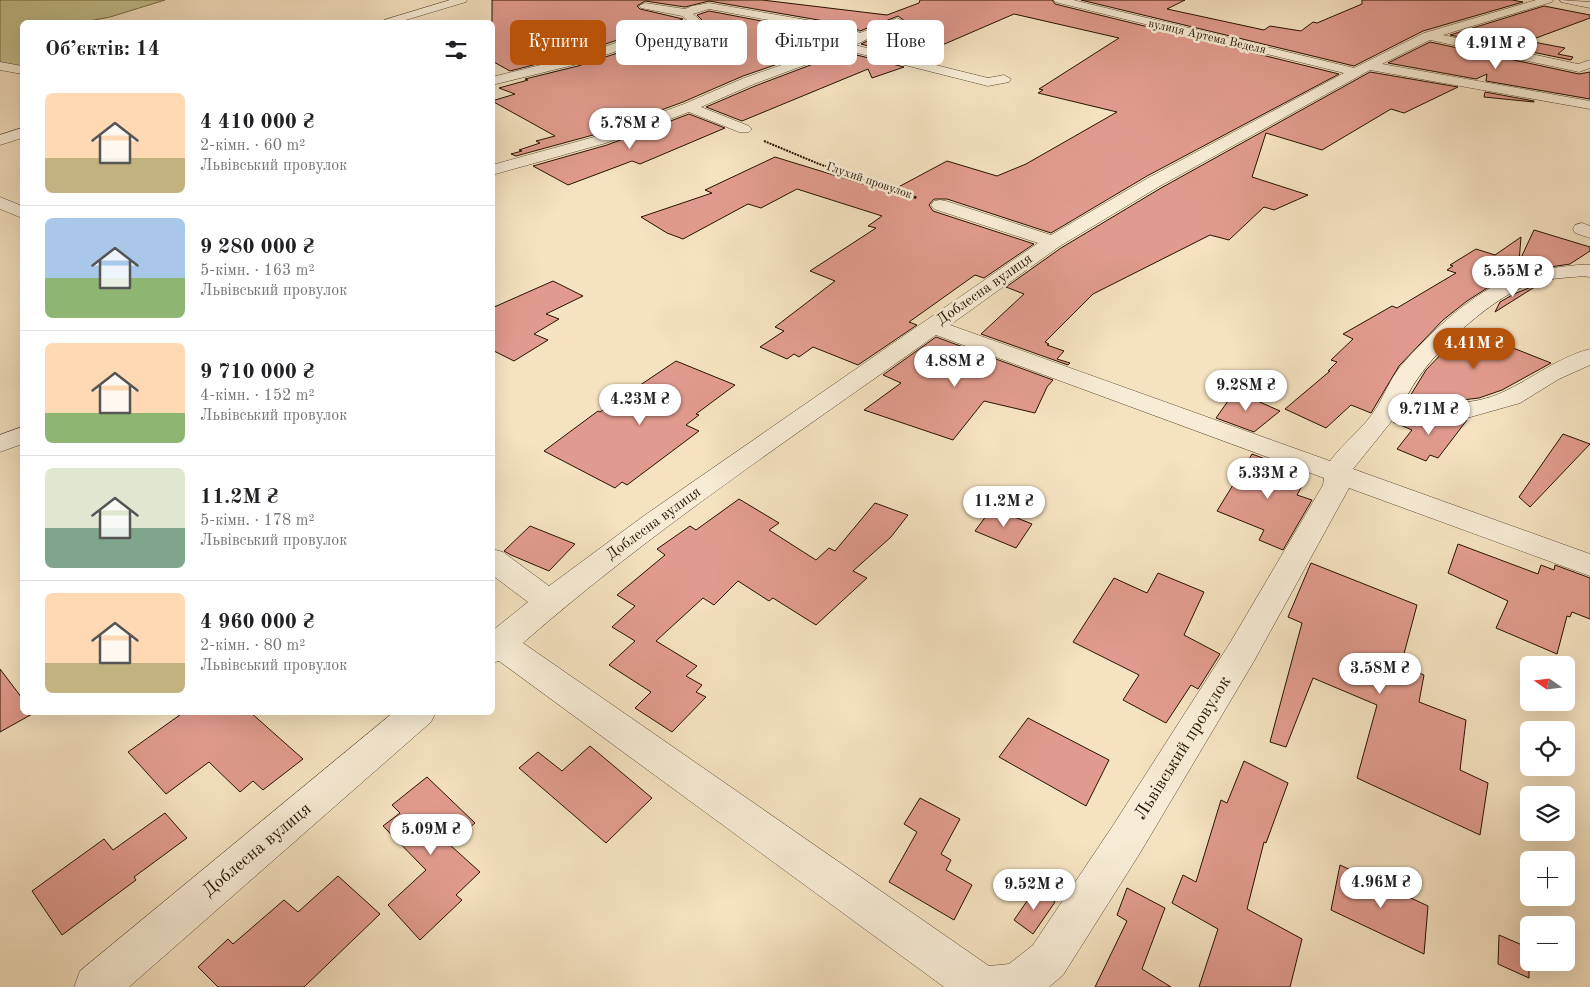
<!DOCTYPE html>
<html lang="uk">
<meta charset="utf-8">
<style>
:root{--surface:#fff;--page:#f6f6f6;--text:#202124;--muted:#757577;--line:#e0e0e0;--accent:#b45309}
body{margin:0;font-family:"Old Standard TT",serif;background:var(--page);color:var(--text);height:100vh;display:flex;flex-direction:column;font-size:19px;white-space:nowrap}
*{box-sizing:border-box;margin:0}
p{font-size:16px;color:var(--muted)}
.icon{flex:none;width:28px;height:28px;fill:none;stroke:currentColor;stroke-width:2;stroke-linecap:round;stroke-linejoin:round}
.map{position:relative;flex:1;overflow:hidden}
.sheet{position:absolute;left:20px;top:20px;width:475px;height:695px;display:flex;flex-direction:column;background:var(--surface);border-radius:8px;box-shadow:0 5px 20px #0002}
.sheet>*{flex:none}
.hud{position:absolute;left:510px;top:20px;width:475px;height:45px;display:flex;gap:10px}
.needle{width:32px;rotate:284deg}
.fabs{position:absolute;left:1520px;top:656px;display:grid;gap:10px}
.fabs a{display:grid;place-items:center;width:55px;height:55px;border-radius:8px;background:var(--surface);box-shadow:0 5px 20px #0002;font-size:25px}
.price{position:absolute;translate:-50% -42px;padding:0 11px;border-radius:18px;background:#fff;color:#222;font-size:16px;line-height:32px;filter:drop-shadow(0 1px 2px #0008)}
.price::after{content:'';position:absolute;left:50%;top:30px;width:15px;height:11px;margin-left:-8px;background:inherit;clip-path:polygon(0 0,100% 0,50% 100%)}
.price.selected{background:var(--accent);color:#fff}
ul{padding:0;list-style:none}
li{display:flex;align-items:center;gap:15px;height:125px;padding:0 25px}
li+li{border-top:1px solid var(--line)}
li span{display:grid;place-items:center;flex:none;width:140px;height:100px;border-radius:8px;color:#555}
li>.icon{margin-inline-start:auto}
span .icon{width:60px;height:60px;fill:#fffc;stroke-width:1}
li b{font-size:21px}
h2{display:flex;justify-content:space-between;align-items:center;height:60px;padding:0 25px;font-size:21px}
.chip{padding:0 18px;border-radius:8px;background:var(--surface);box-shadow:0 5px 20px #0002;font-size:18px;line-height:45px}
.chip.selected{background:var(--accent);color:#fff}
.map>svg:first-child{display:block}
.green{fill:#c4c18d;stroke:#756a46}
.building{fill:#e19b8e;stroke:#261200}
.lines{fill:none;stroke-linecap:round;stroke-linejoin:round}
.minor-casing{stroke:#5a4630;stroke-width:1}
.path-far1{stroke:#261200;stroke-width:2;stroke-dasharray:2 1;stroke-linecap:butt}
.path{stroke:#261200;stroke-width:2.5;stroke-dasharray:2.5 2;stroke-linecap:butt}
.minor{fill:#f8ecd6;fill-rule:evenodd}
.labels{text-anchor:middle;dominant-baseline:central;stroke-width:5;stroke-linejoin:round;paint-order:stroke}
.far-street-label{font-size:12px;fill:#261200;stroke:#f8ecd6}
.street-label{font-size:15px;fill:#261200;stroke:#f8ecd6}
.near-street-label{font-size:18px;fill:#261200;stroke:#f8ecd6}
</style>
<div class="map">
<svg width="1590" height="987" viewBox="0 0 1590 987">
<rect width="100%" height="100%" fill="#f5e2c0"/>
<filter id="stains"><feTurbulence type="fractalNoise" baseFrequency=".004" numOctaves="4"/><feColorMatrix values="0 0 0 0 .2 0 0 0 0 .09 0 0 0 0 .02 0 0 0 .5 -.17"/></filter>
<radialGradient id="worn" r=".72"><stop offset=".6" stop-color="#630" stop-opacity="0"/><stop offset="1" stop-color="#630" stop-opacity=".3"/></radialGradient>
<path class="green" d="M0 0H165L110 17 84 22H22V69L0 66Z"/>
<g class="building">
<path d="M492 0H762L887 15 919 3 920 0H1052L1055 4 1339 74 1147 176 1051 233 947 199H934L929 205 933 211 1034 244 984 278 975 275 909 322 917 325 858 365 813 347 799 357 794 354 787 359 760 347 784 331 775 327 835 281 810 271 876 228 868 226 882 216 797 189 761 208 748 204 683 239 667 233 641 217 712 193 705 190 775 157 889 192 947 161 997 176 1026 164 1117 112 1038 93 1043 90 1039 89 1119 38 1014 14 933 49 944 52 922 60 861 44 902 24 905 21 898 16 860 31 847 25 709 1 685 7 645 1 637 6 640 9 683 19 568 56 510 71 492 61Z"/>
<path d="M1081 0H1185L1167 9 1264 30 1270 26 1301 31 1313 22 1317 23 1362 4V0H1512L1523 2 1423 31 1354 66Z"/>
<path d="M1544 6 1590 15V18L1528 41 1565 48 1558 54 1573 57 1571 60 1450 35Z"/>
<path d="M709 11 846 37 804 55 743 76 683 102 593 135 516 156 511 154 522 151 519 150 540 143 536 141 555 136 492 101 515 94 499 88 528 80 525 79 578 66 693 28 702 20 697 15Z"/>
<path d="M1430 42 1579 74 1590 72V99L1486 81 1487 74 1476 79 1388 63Z"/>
<path d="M845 52 904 67 872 78 868 69 742 121 706 107 755 86Z"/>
<path d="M1370 72 1458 87 1404 113 1391 109 1322 150 1266 133 1252 177 1308 195 1274 210 1264 207 1229 240 1210 235 1093 294 1045 342 1049 344 1047 345 1064 351 1057 359 1070 363 1068 365 981 334 1024 294 1006 287 1061 248 1161 188Z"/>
<path d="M1485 92 1534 101V102L1484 97Z"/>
<path d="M689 114 725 128 640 164 632 161 568 185 533 166 607 145Z"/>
<path d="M1534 230 1590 247V251L1570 264 1537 269 1514 274 1498 281 1467 301 1443 320 1399 366 1371 413 1351 405 1326 428 1285 409 1330 371H1328L1337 362 1331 360 1353 339 1343 334 1392 306 1397 308 1456 273 1447 270 1453 266 1450 265 1476 249 1495 255 1521 237 1519 262Z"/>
<path d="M553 281 583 296 546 314 559 319 534 334 548 340 514 361 492 350V308Z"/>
<path d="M1541 283 1495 312 1500 302 1514 294Z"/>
<path d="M1465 329 1551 363 1502 390 1479 398 1454 401H1407L1426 370Z"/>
<path d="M936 337 1053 380 1047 387 1035 413 984 401 953 440 864 410 901 383 883 375Z"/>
<path d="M676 361 735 385 696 414 699 415 686 425 699 431 627 485 622 482 615 488 544 451 598 411 600 412Z"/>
<path d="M1235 391 1280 411 1254 432 1216 418Z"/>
<path d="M1396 419 1467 420 1438 458 1430 455 1426 461 1397 449 1412 430 1393 422Z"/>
<path d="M1563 434 1590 444 1530 507 1519 497Z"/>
<path d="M1252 454 1308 475 1297 495 1312 500 1283 550 1259 540 1264 530 1217 511Z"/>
<path d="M739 499 779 523 769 530 816 560 829 548 835 551 875 503 908 515 891 537 853 571 867 578 816 625 773 598 769 601 738 581 714 605 703 598 656 641 697 666 686 676 702 685 696 692 706 697 672 732 635 708 651 692 609 665 635 641 612 627 635 606 617 595 665 555 657 549 690 526 696 530Z"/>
<path d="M992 508 1032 524 1016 548 975 531Z"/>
<path d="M530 526 575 544 549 571 511 555 504 551Z"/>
<path d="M1458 544 1538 574 1541 565 1554 570 1555 565 1590 578V619L1572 612 1570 617 1567 616 1557 654 1496 628 1508 601 1448 573Z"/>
<path d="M1311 563 1417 605 1401 665 1424 675 1419 702 1466 720 1460 770 1488 783 1480 835 1357 778 1377 705 1313 678 1286 747 1270 742 1302 623 1288 617Z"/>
<path d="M1158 573 1204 592 1184 635 1220 654 1198 689 1191 685 1166 723 1123 700 1139 675 1073 642 1114 578 1147 593Z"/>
<path d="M0 669 22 698V712L34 713 0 732Z"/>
<path d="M184 712H250L303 759 263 790 253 781 240 792 209 762 166 794 128 752Z"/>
<path d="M1028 718 1109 760 1086 806 999 757Z"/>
<path d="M590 746 652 798 606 843 519 768 538 752 562 771Z"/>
<path d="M1244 761 1288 783 1266 843 1264 842 1247 909 1302 939 1290 987H1199L1218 929 1172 903 1183 875 1196 882 1221 800 1227 803Z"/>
<path d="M427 777 475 823 450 845 480 872 456 895 462 900 420 940 388 905 426 870 383 826 400 813 392 805Z"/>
<path d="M920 798 960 819 941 854 951 860 946 870 972 885 954 920 889 882 917 832 904 824Z"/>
<path d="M165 813 187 838 134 877 136 880 62 935 32 891 104 839 113 850Z"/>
<path d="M1340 865 1428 906 1424 954 1331 910Z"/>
<path d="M338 876 380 914 304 987H218L198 967 228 939 233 944 284 900 298 912Z"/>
<path d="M1036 888 1055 902 1033 934 1014 920Z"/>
<path d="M1127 888 1165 908 1142 969 1171 987H1095L1127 921 1117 915Z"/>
<path d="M1499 935 1529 948V978L1498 964Z"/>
</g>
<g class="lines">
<g class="minor-casing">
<g id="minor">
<path d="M450 0H467L466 2 399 22H382L384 20Z"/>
<path d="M1054 0H1073L1354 68 1424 33 1536 0H1553L1552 2 1443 35 1578 64 1590 60V68L1579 72 1430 40 1382 64 1590 101V109L1370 70 1160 186 1060 246 950 325 1330 461C1344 442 1365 427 1377 407 1385 393 1390 380 1400 367 1428 334 1474 291 1515 276 1529 271 1545 269 1560 267 1570 266 1580 264 1590 265V277L1583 276C1566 278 1546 278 1530 284 1487 300 1421 361 1404 403 1437 403 1472 407 1503 392 1532 379 1558 357 1590 349V365L1559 379 1520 403 1467 418 1395 417 1353 469 1590 554V576L1349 488 1254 661 1140 853 1063 975 1049 987H944L499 661 492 663V631L528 602 492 575V549L503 552 549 586 645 515 1038 243 934 209 931 205 934 201 940 200 946 201 1051 235 1148 178 1344 73 1055 2ZM936 335 1324 478 1323 485 1230 643 1112 827 1033 945 1009 964 989 966 523 643C652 530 796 435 936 335Z"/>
<path d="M1560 0 1590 2V8L1561 2Z"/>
<path d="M645 3 685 9 692 6 709 3 847 27 860 33 897 18 903 21 901 23 855 45 988 78 1004 75 1011 79 1009 82 988 86 845 50 754 84 701 107 749 126 752 129 749 132H739L689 112 606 143 492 175V165L594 137 684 104 744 78 805 57 851 37 844 34 709 9 693 14 700 20 692 26 578 64 492 85V77L569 58 687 20 682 16 641 8 639 6Z"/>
<path d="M0 62 22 66V74L0 70Z"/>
<path d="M22 128V138L0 145V135Z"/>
<path d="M0 197 22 206V218L0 209Z"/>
<path d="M1582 223 1590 226V238L1575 233 1573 229 1575 225Z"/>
<path d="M22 427V444L0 452V435Z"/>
<path d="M394 712H436L431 722 129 987H74L80 971Z"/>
</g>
</g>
<path class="path-far1" d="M764 141 819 164 901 192"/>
<path class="path" d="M897 191 917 198"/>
<use href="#minor" class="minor"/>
</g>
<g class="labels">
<g class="far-street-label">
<text transform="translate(1207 37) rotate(13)">вулиця Артема Веделя</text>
<text transform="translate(869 181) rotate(19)">Глухий провулок</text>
</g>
<g class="street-label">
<text transform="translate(985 290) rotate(-35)">Доблесна вулиця</text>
<text transform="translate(654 524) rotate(-36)">Доблесна вулиця</text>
</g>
<g class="near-street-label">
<text transform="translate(1183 748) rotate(-58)">Львівський провулок</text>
<text transform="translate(257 850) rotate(-40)">Доблесна вулиця</text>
</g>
</g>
<rect width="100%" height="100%" filter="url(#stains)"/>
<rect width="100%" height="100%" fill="url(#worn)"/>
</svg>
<div class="fabs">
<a><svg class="needle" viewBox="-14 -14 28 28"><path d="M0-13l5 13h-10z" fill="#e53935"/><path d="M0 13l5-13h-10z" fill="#757577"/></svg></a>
<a><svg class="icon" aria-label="locate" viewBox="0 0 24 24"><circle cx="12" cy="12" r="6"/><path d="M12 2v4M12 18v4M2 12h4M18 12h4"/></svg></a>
<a><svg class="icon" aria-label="layers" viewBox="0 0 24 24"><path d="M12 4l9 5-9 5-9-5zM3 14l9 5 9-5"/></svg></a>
<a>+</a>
<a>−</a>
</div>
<b class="price" style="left:1496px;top:70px">4.91M ₴</b>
<b class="price" style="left:630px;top:150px">5.78M ₴</b>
<b class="price" style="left:1513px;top:298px">5.55M ₴</b>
<b class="price selected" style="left:1474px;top:370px">4.41M ₴</b>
<b class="price" style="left:955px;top:388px">4.88M ₴</b>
<b class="price" style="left:1246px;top:412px">9.28M ₴</b>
<b class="price" style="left:640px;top:426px">4.23M ₴</b>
<b class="price" style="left:1429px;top:436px">9.71M ₴</b>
<b class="price" style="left:1268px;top:500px">5.33M ₴</b>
<b class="price" style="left:1004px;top:528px">11.2M ₴</b>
<b class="price" style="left:1380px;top:695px">3.58M ₴</b>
<b class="price" style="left:431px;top:856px">5.09M ₴</b>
<b class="price" style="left:1381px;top:909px">4.96M ₴</b>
<b class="price" style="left:1034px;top:911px">9.52M ₴</b>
<div class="hud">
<a class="chip selected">Купити</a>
<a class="chip">Орендувати</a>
<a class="chip">Фільтри</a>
<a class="chip">Нове</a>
</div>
<section class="sheet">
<h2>Об’єктів: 14<svg class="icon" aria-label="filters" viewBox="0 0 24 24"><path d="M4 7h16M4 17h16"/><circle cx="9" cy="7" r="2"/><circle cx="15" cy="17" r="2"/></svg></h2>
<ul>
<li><span style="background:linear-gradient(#ffd9b3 65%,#c2b280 0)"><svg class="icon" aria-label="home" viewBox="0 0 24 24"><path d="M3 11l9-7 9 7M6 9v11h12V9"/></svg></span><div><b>4 410 000 ₴</b><p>2-кімн. · 60 m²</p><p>Львівський провулок</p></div></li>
<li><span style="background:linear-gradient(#a9c7e8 60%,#8fb573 0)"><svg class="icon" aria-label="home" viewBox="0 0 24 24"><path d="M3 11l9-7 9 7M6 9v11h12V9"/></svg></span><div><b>9 280 000 ₴</b><p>5-кімн. · 163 m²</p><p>Львівський провулок</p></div></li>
<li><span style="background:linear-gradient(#ffd9b3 70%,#8fb573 0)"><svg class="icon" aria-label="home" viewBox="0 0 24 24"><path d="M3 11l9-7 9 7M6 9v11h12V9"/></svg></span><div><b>9 710 000 ₴</b><p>4-кімн. · 152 m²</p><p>Львівський провулок</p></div></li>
<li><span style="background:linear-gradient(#dfe7d0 60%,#7fa58c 0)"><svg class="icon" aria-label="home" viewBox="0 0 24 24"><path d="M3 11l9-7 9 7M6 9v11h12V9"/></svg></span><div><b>11.2M ₴</b><p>5-кімн. · 178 m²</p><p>Львівський провулок</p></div></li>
<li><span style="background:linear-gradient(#ffd9b3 70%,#c2b280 0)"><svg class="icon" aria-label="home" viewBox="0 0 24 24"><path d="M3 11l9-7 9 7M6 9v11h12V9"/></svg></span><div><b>4 960 000 ₴</b><p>2-кімн. · 80 m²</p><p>Львівський провулок</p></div></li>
</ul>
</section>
</div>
